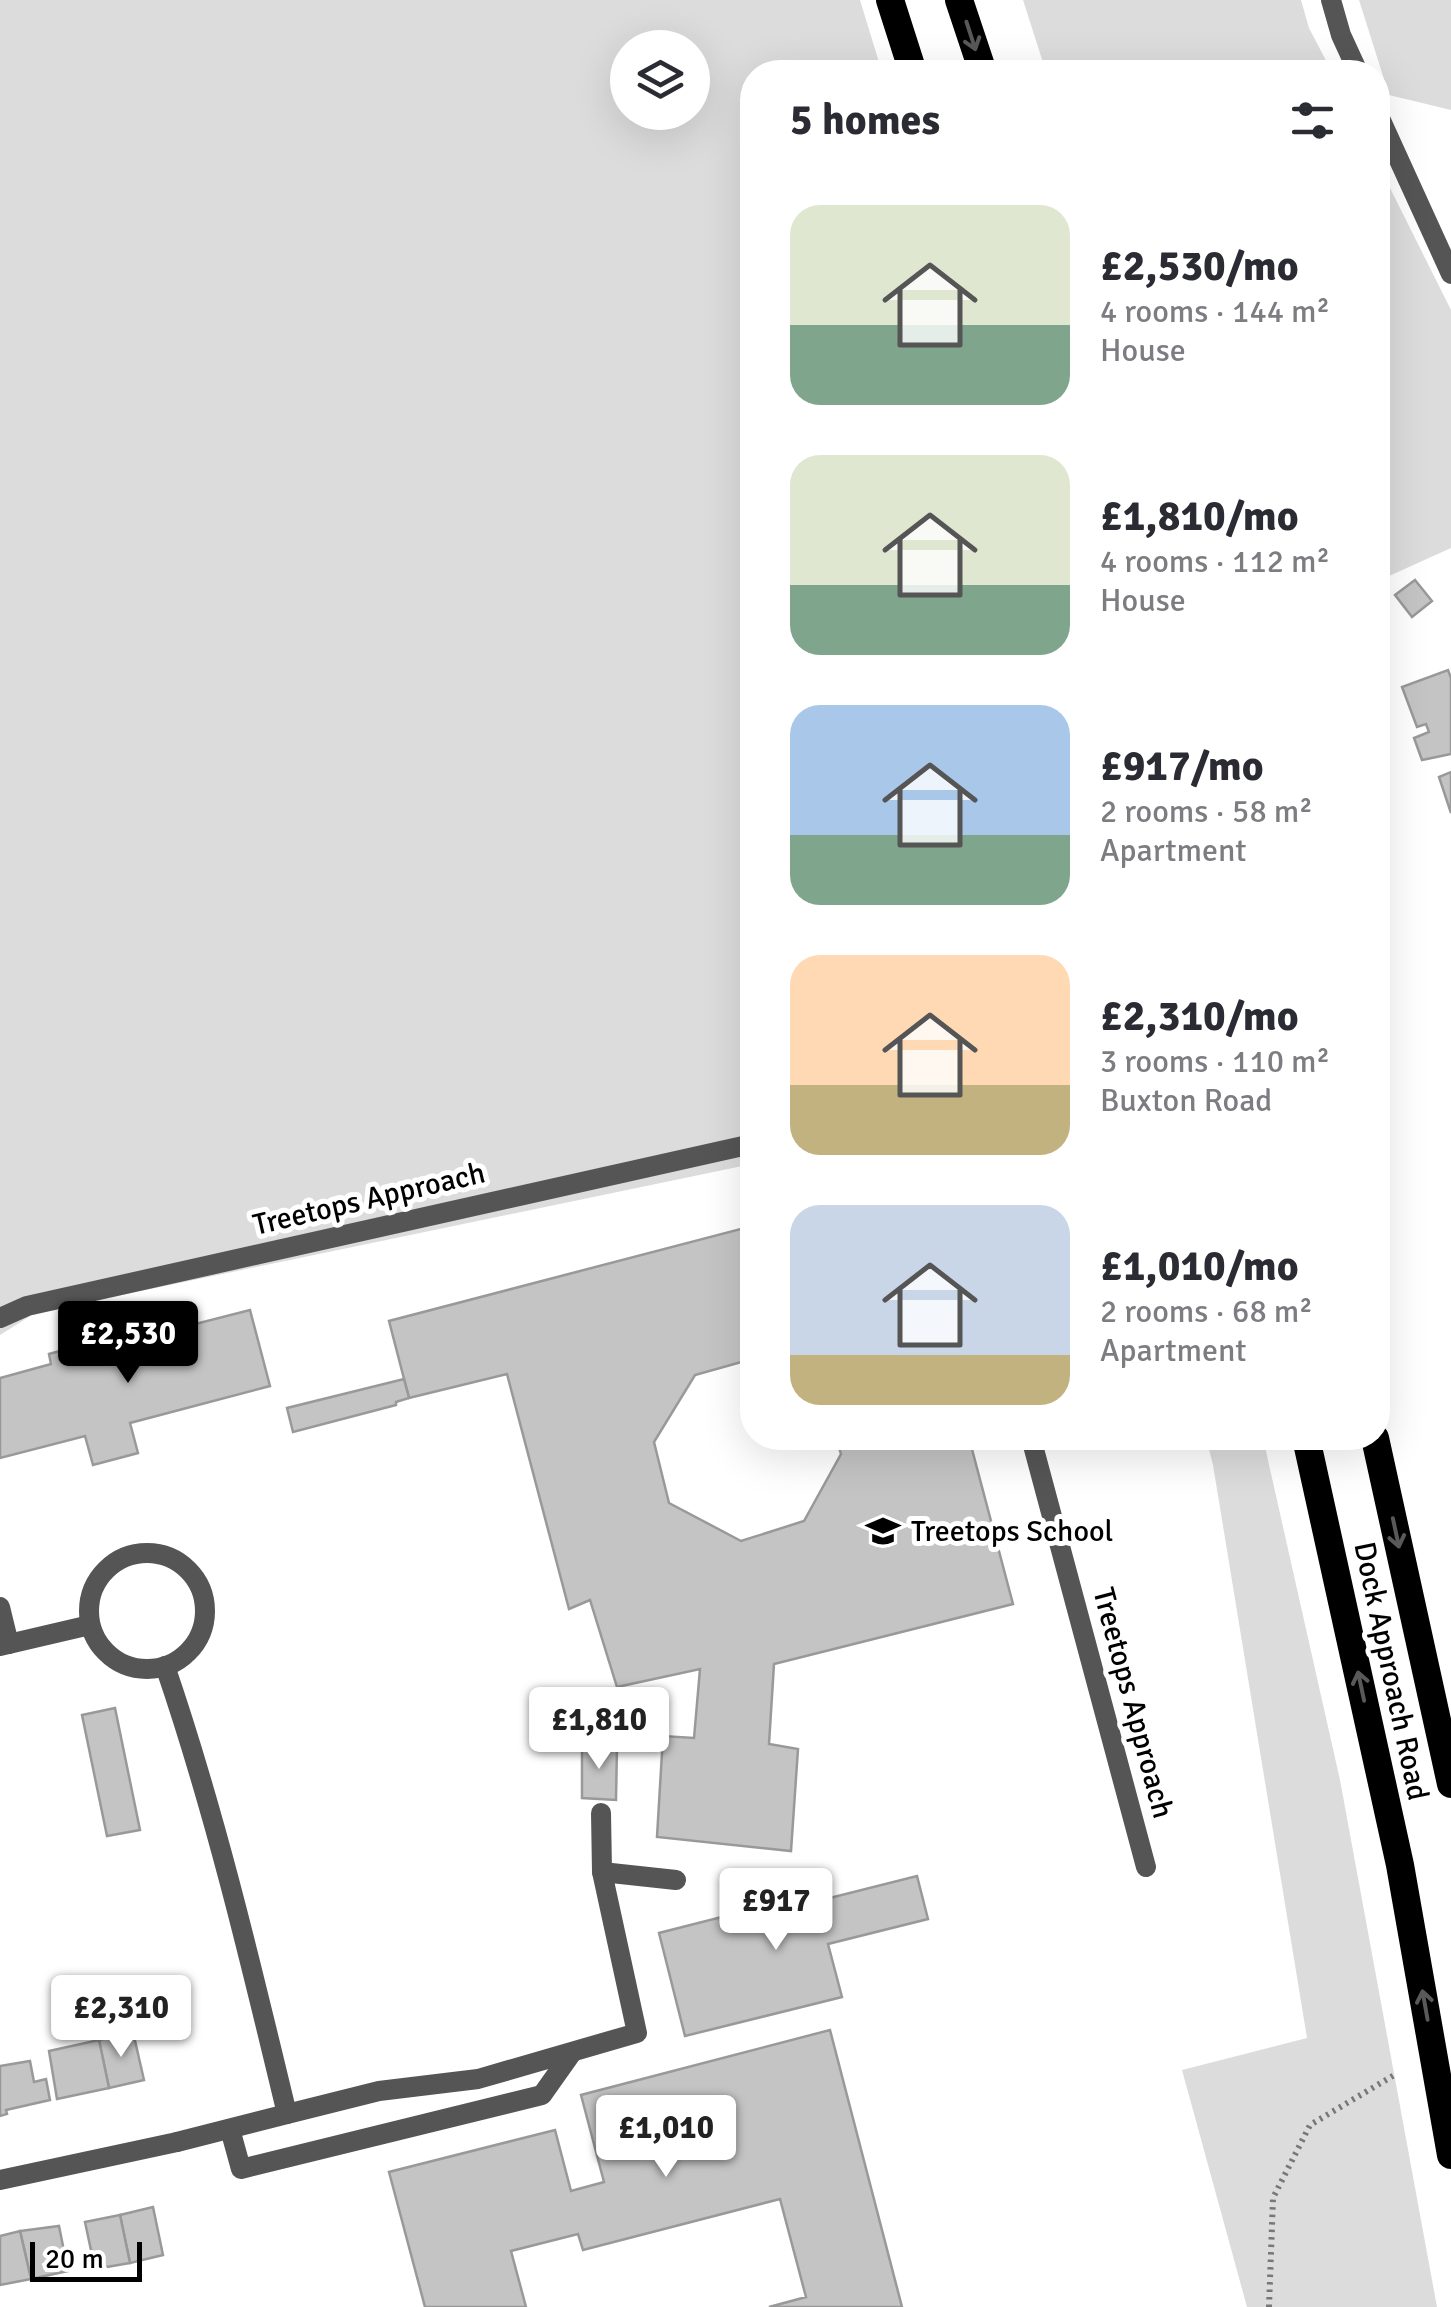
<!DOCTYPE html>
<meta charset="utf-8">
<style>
:root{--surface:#fff;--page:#f7f7f7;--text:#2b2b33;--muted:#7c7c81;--accent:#000}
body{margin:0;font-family:Signika,sans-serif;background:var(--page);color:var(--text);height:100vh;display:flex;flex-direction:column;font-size:38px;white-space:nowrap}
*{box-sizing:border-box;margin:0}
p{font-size:32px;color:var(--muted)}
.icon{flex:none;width:55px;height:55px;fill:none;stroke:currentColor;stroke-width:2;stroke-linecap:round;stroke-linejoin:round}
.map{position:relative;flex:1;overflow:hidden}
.drawer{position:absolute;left:740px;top:60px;width:650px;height:1390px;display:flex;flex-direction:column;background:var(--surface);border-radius:40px;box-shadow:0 10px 40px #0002}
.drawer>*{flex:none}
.fabs{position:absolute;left:610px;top:30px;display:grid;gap:20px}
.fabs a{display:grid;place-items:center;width:100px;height:100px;border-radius:50%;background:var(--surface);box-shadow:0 10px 40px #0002;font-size:50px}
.scale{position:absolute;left:30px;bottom:25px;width:112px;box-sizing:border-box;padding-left:10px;border:5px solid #000;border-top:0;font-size:28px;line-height:35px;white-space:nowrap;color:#000;-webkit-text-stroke:8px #fff;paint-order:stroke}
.price{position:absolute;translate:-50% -85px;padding:0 22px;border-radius:10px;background:#fff;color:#222;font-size:32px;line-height:65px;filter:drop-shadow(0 2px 5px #0008)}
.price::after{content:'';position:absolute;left:50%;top:60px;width:30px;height:22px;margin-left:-15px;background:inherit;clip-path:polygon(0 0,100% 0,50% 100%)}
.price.current{background:var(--accent);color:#fff}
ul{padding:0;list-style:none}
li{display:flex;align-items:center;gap:30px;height:250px;padding:0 50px}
li span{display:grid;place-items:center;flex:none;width:280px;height:200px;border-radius:30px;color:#555}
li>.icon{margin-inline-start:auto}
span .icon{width:120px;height:120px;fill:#fffc;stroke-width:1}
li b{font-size:42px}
h2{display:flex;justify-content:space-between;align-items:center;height:120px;padding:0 50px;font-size:42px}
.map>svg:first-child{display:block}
.green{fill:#dcdcdc;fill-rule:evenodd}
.building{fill:#c4c4c4;stroke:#999;stroke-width:2.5}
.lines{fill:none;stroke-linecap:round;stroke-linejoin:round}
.path{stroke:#777;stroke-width:6;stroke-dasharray:2.5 5;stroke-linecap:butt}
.service{stroke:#555;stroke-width:20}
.minor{stroke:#555;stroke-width:20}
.trunk{stroke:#000;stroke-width:28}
.oneway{stroke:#595959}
.labels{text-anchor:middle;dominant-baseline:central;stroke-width:10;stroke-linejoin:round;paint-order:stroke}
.street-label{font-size:30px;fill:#000;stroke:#fff}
.poi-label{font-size:30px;fill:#000;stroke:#fff;text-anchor:start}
</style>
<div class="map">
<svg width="1451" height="2307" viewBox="0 0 1451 2307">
<rect width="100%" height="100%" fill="#fff"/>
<g class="green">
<path d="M0 0H860L882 72H752V1164L35 1313 0 1335ZM628 48H692V112H628Z"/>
<path d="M1023 0H1301L1309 28 1332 72H1046Z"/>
<path d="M1359 0H1451V110L1389 95Z"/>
<path d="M1378 164 1451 310V548L1378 581Z"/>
<path d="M1206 1438H1263L1340 1780 1437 2307H1247L1182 2070 1307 2038 1213 1465Z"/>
</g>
<g class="building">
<path d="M1415 580 1432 601 1412 617 1395 595Z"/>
<path d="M1448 670 1451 678V754L1422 760 1414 738 1429 732 1426 724 1417 727 1402 687Z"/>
<path d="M1451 772V813L1439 777Z"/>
<path d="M752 1226V1359L695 1375 654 1442 669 1503 741 1541 804 1521 841 1454 836 1438H969L1013 1604 774 1664 769 1744 798 1749 791 1851 657 1837 663 1736 694 1738 700 1669 617 1687 590 1600 569 1609 507 1374 409 1398 389 1321Z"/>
<path d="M250 1310 270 1386 130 1423 138 1453 93 1465 85 1436 0 1458V1378L51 1364 49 1354 119 1335 121 1343Z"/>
<path d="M404 1379 409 1398 396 1402V1405L293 1432 287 1408Z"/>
<path d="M115 1708 140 1830 107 1836 82 1715Z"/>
<path d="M582 1743 617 1746 616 1800 582 1798Z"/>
<path d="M917 1876 928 1919 828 1944 842 1997 685 2036 659 1933 812 1894 814 1902Z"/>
<path d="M830 2030 902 2307H769L806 2297 780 2199 583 2250 578 2234 511 2251 526 2307H425L389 2172 555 2130 571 2191 604 2182 581 2095Z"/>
<path d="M133 2032 144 2080 109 2088 99 2040Z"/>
<path d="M99 2040 109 2088 57 2099 49 2051Z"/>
<path d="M30 2061 34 2082 46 2079 50 2100 6 2110 7 2114 0 2116V2066Z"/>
<path d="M153 2207 163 2255 130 2263 120 2215Z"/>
<path d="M120 2215 130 2263 95 2269 85 2222Z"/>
<path d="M59 2226 68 2271 31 2279 20 2231Z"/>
<path d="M20 2231 31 2279 0 2285V2236Z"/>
</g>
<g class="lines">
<path class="path" d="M1269 2307 1273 2198 1310 2125 1396 2074"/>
<g class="service">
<path d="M0 1318 27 1306 752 1144"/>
<path d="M1031 1438 1146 1867"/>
<circle cx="147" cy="1611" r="58"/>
<path d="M0 1607 9 1644"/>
<path d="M0 1646 90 1625"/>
<path d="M165 1666C215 1812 251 1964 287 2114L177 2142"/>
<path d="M601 1813 602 1872"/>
<path d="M287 2114 379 2091 478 2079 637 2033 602 1872 676 1880"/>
<path d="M230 2129 241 2169 542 2095 571 2054"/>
</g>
<g class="minor">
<path d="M1331 0 1341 35 1358 72"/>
<path d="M1378 114 1451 274"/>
<path d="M0 2180 177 2142"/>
</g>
<g class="trunk">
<path d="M890 0 913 72"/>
<path d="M959 0 983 72"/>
<path d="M1306 1438 1400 1865 1451 2155"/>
<path d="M1375 1438 1451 1784"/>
</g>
</g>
<defs><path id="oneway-shaft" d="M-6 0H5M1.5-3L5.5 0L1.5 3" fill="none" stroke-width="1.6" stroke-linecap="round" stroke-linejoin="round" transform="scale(2.5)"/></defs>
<g class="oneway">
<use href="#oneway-shaft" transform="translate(971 36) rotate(72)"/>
<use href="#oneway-shaft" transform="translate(1396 1533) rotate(78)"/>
<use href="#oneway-shaft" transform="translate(1361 1686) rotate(-102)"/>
<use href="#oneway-shaft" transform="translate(1425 2005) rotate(-100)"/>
</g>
<defs>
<g id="school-bare" transform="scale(2.7)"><path d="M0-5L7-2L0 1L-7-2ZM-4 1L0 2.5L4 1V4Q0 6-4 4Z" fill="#000" stroke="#fff" stroke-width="2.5" paint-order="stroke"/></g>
</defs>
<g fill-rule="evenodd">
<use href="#school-bare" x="883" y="1531"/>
</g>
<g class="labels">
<g class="street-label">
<text transform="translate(369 1199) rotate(-13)">Treetops Approach</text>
<text transform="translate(1391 1671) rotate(78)">Dock Approach Road</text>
<text transform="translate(1133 1703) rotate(75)">Treetops Approach</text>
</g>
<g class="poi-label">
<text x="911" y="1531">Treetops School</text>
</g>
</g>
</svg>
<div class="fabs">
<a><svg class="icon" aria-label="layers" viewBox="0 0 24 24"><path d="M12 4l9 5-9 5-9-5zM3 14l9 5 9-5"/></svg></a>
</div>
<div class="scale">20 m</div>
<b class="price current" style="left:128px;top:1386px">£2,530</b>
<b class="price" style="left:599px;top:1772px">£1,810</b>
<b class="price" style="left:776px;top:1953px">£917</b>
<b class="price" style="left:121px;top:2060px">£2,310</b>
<b class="price" style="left:666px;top:2180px">£1,010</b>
<section class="drawer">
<h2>5 homes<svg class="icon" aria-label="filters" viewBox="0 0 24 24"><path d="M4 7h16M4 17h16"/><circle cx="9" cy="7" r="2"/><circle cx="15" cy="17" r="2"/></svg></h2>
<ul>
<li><span style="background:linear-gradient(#dfe7d0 60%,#7fa58c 0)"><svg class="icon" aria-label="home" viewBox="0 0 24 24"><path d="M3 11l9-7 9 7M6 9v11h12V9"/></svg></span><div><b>£2,530/mo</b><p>4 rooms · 144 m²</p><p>House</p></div></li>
<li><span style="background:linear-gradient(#dfe7d0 65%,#7fa58c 0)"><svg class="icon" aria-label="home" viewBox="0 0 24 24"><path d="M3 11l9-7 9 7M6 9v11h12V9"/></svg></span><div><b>£1,810/mo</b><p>4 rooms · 112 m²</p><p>House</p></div></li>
<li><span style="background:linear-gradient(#a9c7e8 65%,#7fa58c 0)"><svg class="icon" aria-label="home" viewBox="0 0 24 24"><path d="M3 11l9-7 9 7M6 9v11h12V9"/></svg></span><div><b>£917/mo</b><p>2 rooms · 58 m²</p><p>Apartment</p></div></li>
<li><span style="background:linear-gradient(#ffd9b3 65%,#c2b280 0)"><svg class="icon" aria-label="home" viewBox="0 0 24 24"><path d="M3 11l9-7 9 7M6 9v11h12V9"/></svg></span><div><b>£2,310/mo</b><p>3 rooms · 110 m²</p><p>Buxton Road</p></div></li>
<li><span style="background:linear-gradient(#c9d6e8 75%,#c2b280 0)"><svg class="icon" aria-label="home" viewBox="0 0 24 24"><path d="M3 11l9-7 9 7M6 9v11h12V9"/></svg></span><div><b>£1,010/mo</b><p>2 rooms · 68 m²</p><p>Apartment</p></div></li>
</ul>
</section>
</div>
